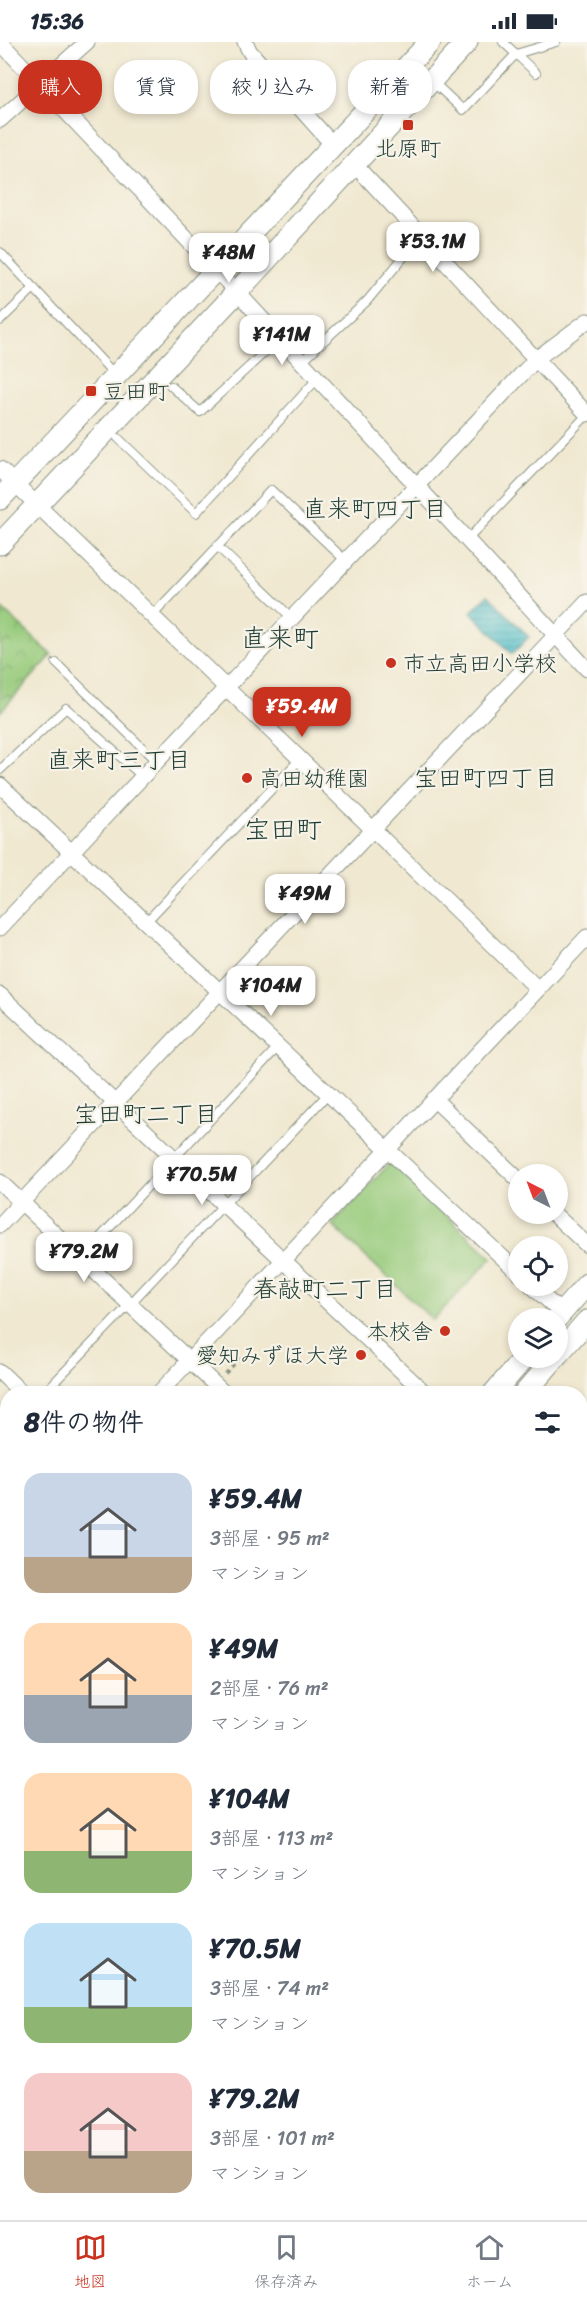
<!DOCTYPE html>
<html lang="ja">
<meta charset="utf-8">
<style>
:root{--surface:#fff;--page:#f6f6f7;--text:#1f2937;--muted:#747a83;--line:#e0e1e3;--accent:#c8321e}
body{margin:0;font-family:Sriracha,"Klee One",sans-serif;background:var(--page);color:var(--text);height:100vh;display:flex;flex-direction:column;font-size:22px;white-space:nowrap}
*{box-sizing:border-box;margin:0}
p{font-size:20px;color:var(--muted)}
.icon{flex:none;width:33px;height:33px;fill:none;stroke:currentColor;stroke-width:2;stroke-linecap:round;stroke-linejoin:round}
.map{position:relative;flex:1;overflow:hidden}
.details{position:absolute;left:0px;top:1344px;width:588px;height:834px;display:flex;flex-direction:column;background:var(--surface);border-radius:24px 24px 0 0;box-shadow:0 3px 9px #0003}
.details>*{flex:none}
.top-card{position:absolute;left:18px;top:18px;width:552px;height:54px;display:flex;gap:12px}
.needle{width:39px;rotate:318deg}
.fabs{position:absolute;left:508px;top:1122px;display:grid;gap:12px}
.fabs a{display:grid;place-items:center;width:60px;height:60px;border-radius:50%;background:var(--surface);box-shadow:0 3px 9px #0003;font-size:30px}
.price{position:absolute;translate:-50% -51px;padding:0 14px;border-radius:12px;background:#fff;color:#222;font-size:20px;line-height:39px;filter:drop-shadow(0 2px 3px #0008)}
.price::after{content:'';position:absolute;left:50%;top:36px;width:18px;height:14px;margin-left:-9px;background:inherit;clip-path:polygon(0 0,100% 0,50% 100%)}
.price.active{background:var(--accent);color:#fff}
ul{padding:0;list-style:none}
li{display:flex;align-items:center;gap:18px;height:150px;padding:0 24px}
li span{display:grid;place-items:center;flex:none;width:168px;height:120px;border-radius:18px;color:#555}
li>.icon{margin-inline-start:auto}
span .icon{width:72px;height:72px;fill:#fffc;stroke-width:1}
li b{font-size:26px}
h2{display:flex;justify-content:space-between;align-items:center;height:72px;padding:0 24px;font-size:26px}
.tag{padding:0 21px;border-radius:24px;background:var(--surface);box-shadow:0 3px 9px #0003;font-size:21px;line-height:54px}
.tag.active{background:var(--accent);color:#fff}
.status{display:flex;justify-content:space-between;align-items:center;height:42px;padding:0 30px;background:var(--surface);direction:ltr}
.status svg{height:16px;fill:currentColor}
.menu{display:flex;justify-content:space-around;align-items:center;height:84px;border-top:2px solid var(--line);background:var(--surface);font-size:16px;color:var(--muted)}
.menu a{display:grid;justify-items:center;gap:3px}
.menu .active{color:var(--accent)}
.map>svg:first-child{display:block}
.park{fill:url(#park-crowns);stroke:#5b8458;stroke-width:1.5}
.pitch{fill:#97cb7c;stroke:#5b8458;stroke-width:1.5}
.water{fill:url(#water-rules);stroke:#387e80;stroke-width:1.5}
.lines{fill:none;stroke-linecap:round;stroke-linejoin:round}
.lane-casing{stroke:#889282;stroke-width:10}
.street-casing{stroke:#889282;stroke-width:17}
.secondary-casing{stroke:#889282;stroke-width:23}
.primary-casing{stroke:#889282;stroke-width:25}
.highway-casing{stroke:#889282;stroke-width:29}
.path{stroke:#889282;stroke-width:3;stroke-dasharray:4.5 4.5;stroke-linecap:butt}
.lane{stroke:#fff;stroke-width:8}
.street{stroke:#fff;stroke-width:15}
.secondary{stroke:#fff;stroke-width:21}
.primary{stroke:#fff;stroke-width:22}
.highway{stroke:#fff;stroke-width:27}
.poi-dot{fill:#c8321e;stroke:#f7f3e8;stroke-width:2}
.labels{text-anchor:middle;dominant-baseline:central;stroke-width:4.5;stroke-linejoin:round;paint-order:stroke}
.poi-label{font-size:22px;fill:#1f3d34;stroke:#f7f3e8;text-anchor:start}
.neighbourhood-label{font-size:24px;fill:#1f3d34;stroke:#f7f3e8}
.quarter-label{font-size:26px;fill:#1f3d34;stroke:#f7f3e8}
</style>
<div class="status"><b>15:36</b><svg viewBox="0 0 49 12"><path d="M0 12V9h3v3zM5 12V6h3v6zM10 12V3h3v9zM15 12V0h3v12zM26 1h20v11H26zM47 4h2v5h-2z"/></svg></div>
<div class="map">
<svg width="587" height="2178" viewBox="0 0 587 2178">
<defs>
<pattern id="park-crowns" width="20" height="18" patternUnits="userSpaceOnUse" patternTransform="scale(1.5)"><rect width="20" height="18" fill="#97cb7c"/><path d="M2 6a3 3 0 1 1 6 0M12 15a3 3 0 1 1 6 0" fill="none" stroke="#7ba666"/></pattern>
<pattern id="water-rules" width="6" height="5" patternUnits="userSpaceOnUse" patternTransform="scale(1.5)"><rect width="6" height="5" fill="#52c0cb"/><path d="M0 2.5h6" fill="none" stroke="#439da6"/></pattern>
</defs>
<rect width="100%" height="100%" fill="#f7f3e8"/>
<filter id="ink" filterUnits="userSpaceOnUse"><feTurbulence type="fractalNoise" baseFrequency=".0167" numOctaves="2"/><feDisplacementMap in="SourceGraphic" scale="12" xChannelSelector="R" yChannelSelector="G"/><feConvolveMatrix kernelMatrix="1 2 1 2 8 2 1 2 1" color-interpolation-filters="sRGB"/></filter>
<filter id="wash" filterUnits="userSpaceOnUse"><feTurbulence type="fractalNoise" baseFrequency=".008" numOctaves="4" result="noise"/><feDisplacementMap in="SourceGraphic" scale="24" xChannelSelector="R" yChannelSelector="G"/><feGaussianBlur stdDeviation="1.35" result="paint"/><feColorMatrix in="noise" values="0 0 0 0 0 0 0 0 0 0 0 0 0 0 0 0 0 1.4 0 .05"/><feComposite in="paint" operator="in"/></filter>
<g filter="url(#wash)">
<rect width="100%" height="100%" fill="#f0e8d0"/>
<path class="park" d="M0 565 52 613 0 670Z"/>
<path class="pitch" d="M390 1121 492 1216 433 1278 332 1183Z"/>
<path class="water" d="M488 553 529 595 512 612 471 570Z"/>
</g>
<g filter="url(#ink)">
<g class="lines">
<g class="lane-casing">
<g id="lane">
<path d="M536 31 516 12 556 0"/>
<path d="M432 39 463 68 516 12 503 0"/>
<path d="M0 210 116 334"/>
<path d="M0 279 34 246"/>
<path d="M301 320 367 259 421 194"/>
<path d="M171 344 200 370 279 297"/>
<path d="M118 396 196 471 317 337"/>
<path d="M467 498 587 373"/>
<path d="M217 504 292 576"/>
<path d="M152 574 271 448 346 519"/>
<path d="M56 621 157 720"/>
<path d="M0 728 66 666 143 735"/>
<path d="M146 880 300 717"/>
<path d="M81 1216 278 1005"/>
<path d="M43 1352 130 1262 328 1052"/>
</g>
</g>
<g class="street-casing">
<g id="street">
<path d="M0 0 237 250 587 627"/>
<path d="M245 0 250 10 333 103"/>
<path d="M0 78 87 0"/>
<path d="M354 122 587 372"/>
<path d="M0 427 538 947"/>
<path d="M0 743 519 1231"/>
<path d="M0 886 536 317 587 279"/>
<path d="M0 953 426 1352"/>
<path d="M434 1057 519 1138"/>
<path d="M0 1140 225 1352"/>
<path d="M554 1172 587 1203"/>
<path d="M0 1183 587 560"/>
<path d="M532 1244 562 1271"/>
<path d="M0 1330 23 1352"/>
<path d="M158 1352 587 895"/>
<path d="M580 1433 587 1427"/>
<path d="M580 1497 587 1502"/>
<path d="M0 1523 8 1515"/>
<path d="M580 1584 587 1578"/>
<path d="M580 1593 587 1601"/>
<path d="M580 1658 587 1652"/>
<path d="M580 1706 587 1712"/>
<path d="M0 1737 8 1728"/>
<path d="M580 1783 587 1776"/>
<path d="M0 1808 8 1816"/>
<path d="M580 1859 587 1864"/>
<path d="M0 2091 8 2084"/>
<path d="M0 2121 8 2129"/>
<path d="M47 2170 54 2178"/>
<path d="M290 2170 296 2178"/>
<path d="M442 2170 451 2178"/>
<path d="M189 2178 200 2170"/>
<path d="M477 2178 484 2170"/>
</g>
</g>
<g class="secondary-casing">
<g id="secondary">
<path d="M0 457 430 0"/>
<path d="M0 502 237 250 467 0"/>
<path d="M557 1276 587 1242"/>
<path d="M558 1312 587 1279"/>
<path d="M493 1352 524 1316"/>
<path d="M524 1352 555 1316"/>
<path d="M0 1930 8 1921"/>
</g>
</g>
<g class="primary-casing">
<g id="primary">
<path d="M0 1557 8 1563"/>
<path d="M580 2054 587 2059"/>
</g>
</g>
<g class="highway-casing">
<g id="highway">
<path d="M0 1589 8 1595"/>
<path d="M0 1633 8 1640"/>
<path d="M580 2106 587 2111"/>
<path d="M580 2129 587 2135"/>
</g>
</g>
<path class="path" d="M225 1332 240 1316"/>
<use href="#lane" class="lane"/>
<use href="#street" class="street"/>
<use href="#secondary" class="secondary"/>
<use href="#primary" class="primary"/>
<use href="#highway" class="highway"/>
</g>
</g>
<g class="poi-dot">
<rect x="402" y="77" width="12" height="12" rx="3"/>
<rect x="85" y="343" width="12" height="12" rx="3"/>
<circle cx="391" cy="621" r="6"/>
<circle cx="247" cy="736" r="6"/>
<circle cx="445" cy="1289" r="6"/>
<circle cx="361" cy="1313" r="6"/>
</g>
<g class="labels">
<g class="poi-label">
<text x="408" y="106" text-anchor="middle">北原町</text>
<text x="103" y="349">豆田町</text>
<text x="403" y="621">市立高田小学校</text>
<text x="259" y="736">高田幼稚園</text>
<text x="433" y="1289" text-anchor="end">本校舎</text>
<text x="349" y="1313" text-anchor="end">愛知みずほ大学</text>
</g>
<g class="neighbourhood-label">
<text x="375" y="467">直来町四丁目</text>
<text x="119" y="718">直来町三丁目</text>
<text x="486" y="736">宝田町四丁目</text>
<text x="146" y="1072">宝田町二丁目</text>
<text x="325" y="1247">春敲町二丁目</text>
</g>
<g class="quarter-label">
<text x="280" y="596">直来町</text>
<text x="283" y="787">宝田町</text>
</g>
</g>
</svg>
<div class="fabs">
<a><svg class="needle" viewBox="-14 -14 28 28"><path d="M0-13l5 13h-10z" fill="#e53935"/><path d="M0 13l5-13h-10z" fill="#747a83"/></svg></a>
<a><svg class="icon" aria-label="locate" viewBox="0 0 24 24"><circle cx="12" cy="12" r="6"/><path d="M12 2v4M12 18v4M2 12h4M18 12h4"/></svg></a>
<a><svg class="icon" aria-label="layers" viewBox="0 0 24 24"><path d="M12 4l9 5-9 5-9-5zM3 14l9 5 9-5"/></svg></a>
</div>
<b class="price" style="left:433px;top:231px">¥53.1M</b>
<b class="price" style="left:229px;top:242px">¥48M</b>
<b class="price" style="left:282px;top:324px">¥141M</b>
<b class="price active" style="left:302px;top:696px">¥59.4M</b>
<b class="price" style="left:305px;top:883px">¥49M</b>
<b class="price" style="left:271px;top:975px">¥104M</b>
<b class="price" style="left:202px;top:1164px">¥70.5M</b>
<b class="price" style="left:84px;top:1241px">¥79.2M</b>
<div class="top-card">
<a class="tag active">購入</a>
<a class="tag">賃貸</a>
<a class="tag">絞り込み</a>
<a class="tag">新着</a>
</div>
<section class="details">
<h2>8件の物件<svg class="icon" aria-label="filters" viewBox="0 0 24 24"><path d="M4 7h16M4 17h16"/><circle cx="9" cy="7" r="2"/><circle cx="15" cy="17" r="2"/></svg></h2>
<ul>
<li><span style="background:linear-gradient(#c9d6e8 70%,#b9a48a 0)"><svg class="icon" aria-label="home" viewBox="0 0 24 24"><path d="M3 11l9-7 9 7M6 9v11h12V9"/></svg></span><div><b>¥59.4M</b><p>3部屋 · 95 m²</p><p>マンション</p></div></li>
<li><span style="background:linear-gradient(#ffd9b3 60%,#9aa5b1 0)"><svg class="icon" aria-label="home" viewBox="0 0 24 24"><path d="M3 11l9-7 9 7M6 9v11h12V9"/></svg></span><div><b>¥49M</b><p>2部屋 · 76 m²</p><p>マンション</p></div></li>
<li><span style="background:linear-gradient(#ffd9b3 65%,#8fb573 0)"><svg class="icon" aria-label="home" viewBox="0 0 24 24"><path d="M3 11l9-7 9 7M6 9v11h12V9"/></svg></span><div><b>¥104M</b><p>3部屋 · 113 m²</p><p>マンション</p></div></li>
<li><span style="background:linear-gradient(#bfe0f5 70%,#8fb573 0)"><svg class="icon" aria-label="home" viewBox="0 0 24 24"><path d="M3 11l9-7 9 7M6 9v11h12V9"/></svg></span><div><b>¥70.5M</b><p>3部屋 · 74 m²</p><p>マンション</p></div></li>
<li><span style="background:linear-gradient(#f6c9c9 65%,#b9a48a 0)"><svg class="icon" aria-label="home" viewBox="0 0 24 24"><path d="M3 11l9-7 9 7M6 9v11h12V9"/></svg></span><div><b>¥79.2M</b><p>3部屋 · 101 m²</p><p>マンション</p></div></li>
</ul>
</section>
</div>
<nav class="menu">
<a class="active"><svg class="icon" aria-label="map" viewBox="0 0 24 24"><path d="M3 6l6-2 6 2 6-2v14l-6 2-6-2-6 2zM9 4v14M15 6v14"/></svg>地図</a>
<a><svg class="icon" aria-label="saved" viewBox="0 0 24 24"><path d="M7 4h10v16l-5-4-5 4z"/></svg>保存済み</a>
<a><svg class="icon" aria-label="home" viewBox="0 0 24 24"><path d="M3 11l9-7 9 7M6 9v11h12V9"/></svg>ホーム</a>
</nav>
